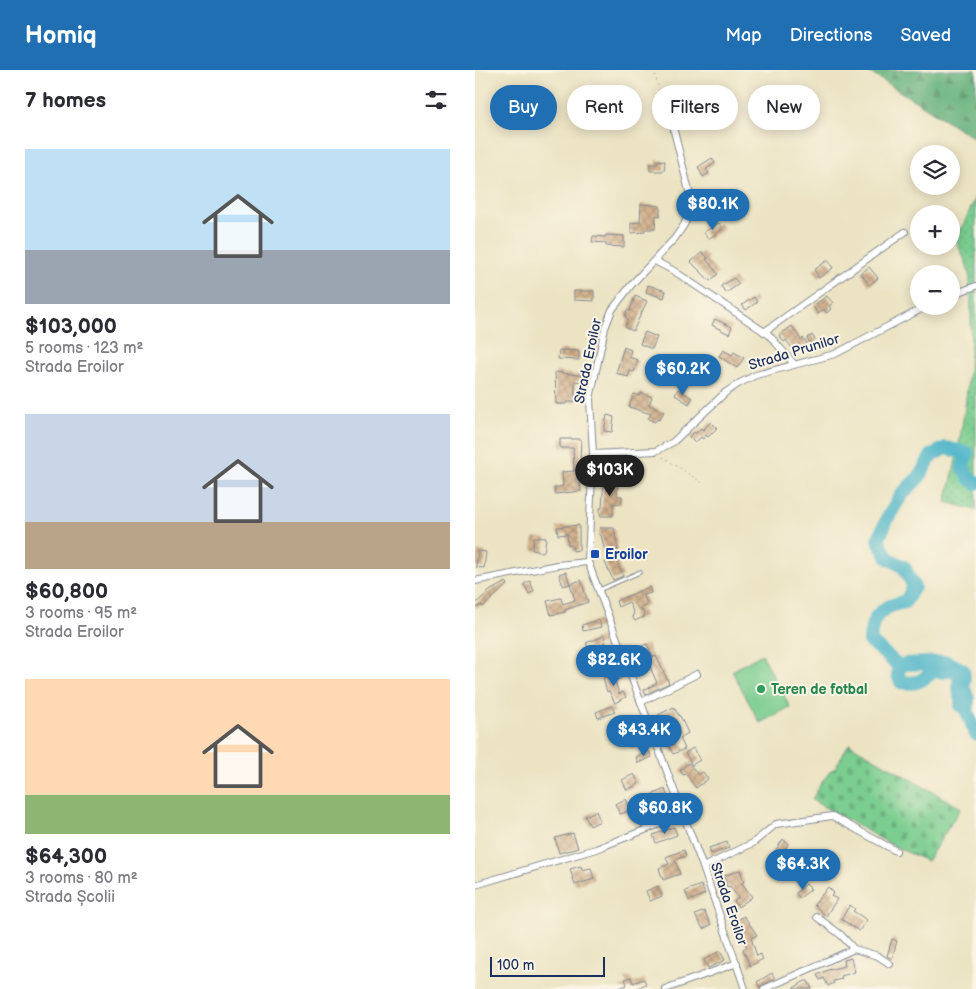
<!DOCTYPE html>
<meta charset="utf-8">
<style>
:root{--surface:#fff;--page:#f2f2f3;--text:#2b2b33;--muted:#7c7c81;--accent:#1f6fb2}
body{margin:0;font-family:"Balsamiq Sans",sans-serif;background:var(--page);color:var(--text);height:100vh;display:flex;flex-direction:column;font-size:19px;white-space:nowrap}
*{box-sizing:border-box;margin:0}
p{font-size:16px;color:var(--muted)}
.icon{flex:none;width:28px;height:28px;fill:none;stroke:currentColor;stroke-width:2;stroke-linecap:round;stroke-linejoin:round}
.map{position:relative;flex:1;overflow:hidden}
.details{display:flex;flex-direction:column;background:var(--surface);width:475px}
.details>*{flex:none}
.guide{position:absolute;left:15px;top:15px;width:410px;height:45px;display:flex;gap:10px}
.controls{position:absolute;left:435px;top:75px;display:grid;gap:10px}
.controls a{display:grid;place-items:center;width:50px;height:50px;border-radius:50%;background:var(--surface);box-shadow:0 2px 12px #0003;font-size:25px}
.scale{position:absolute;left:15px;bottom:12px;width:115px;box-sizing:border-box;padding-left:5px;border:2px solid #1b2f5e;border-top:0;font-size:14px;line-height:18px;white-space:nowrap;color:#1b2f5e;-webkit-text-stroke:4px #fcf5e5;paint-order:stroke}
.price{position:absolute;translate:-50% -42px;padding:0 11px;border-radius:18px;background:var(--accent);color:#fff;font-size:16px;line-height:32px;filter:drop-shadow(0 1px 2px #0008)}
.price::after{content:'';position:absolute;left:50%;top:30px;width:15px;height:11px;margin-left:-8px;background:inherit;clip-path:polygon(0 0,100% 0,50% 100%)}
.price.selected{background:#222;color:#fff}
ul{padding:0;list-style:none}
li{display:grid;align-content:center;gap:10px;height:265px;padding:0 25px}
li span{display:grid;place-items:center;height:155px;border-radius:0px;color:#555}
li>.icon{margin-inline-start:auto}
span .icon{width:90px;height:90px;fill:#fffc;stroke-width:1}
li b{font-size:21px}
h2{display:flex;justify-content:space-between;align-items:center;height:60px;padding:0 25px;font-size:21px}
.pill{padding:0 18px;border-radius:22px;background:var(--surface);box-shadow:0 2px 12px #0003;font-size:18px;line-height:45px}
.pill.selected{background:var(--accent);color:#fff}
header{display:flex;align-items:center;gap:30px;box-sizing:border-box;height:70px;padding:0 25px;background:var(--accent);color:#fff}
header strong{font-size:24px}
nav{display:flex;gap:28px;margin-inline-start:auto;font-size:18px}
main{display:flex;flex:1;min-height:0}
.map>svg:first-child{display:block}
.grass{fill:url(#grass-dots);stroke:#4b7e77}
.forest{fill:url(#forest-firs);stroke:#40706c}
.cemetery{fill:url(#cemetery-stones);stroke:#4b7e77}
.green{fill:#7bcd90;stroke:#4b7e77}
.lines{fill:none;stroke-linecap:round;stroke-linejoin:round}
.river{stroke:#4ab4c8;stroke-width:14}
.building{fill:url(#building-cross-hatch)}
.service-casing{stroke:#838990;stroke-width:5}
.minor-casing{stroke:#838990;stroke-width:8}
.path{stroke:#838990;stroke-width:1;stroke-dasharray:1 4;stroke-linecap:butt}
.service{stroke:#fff;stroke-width:3}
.minor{stroke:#fff;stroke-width:6}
.transit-dot{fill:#1a4fb4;stroke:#fcf5e5;stroke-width:2}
.leisure-dot{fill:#2e9e5b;stroke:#fcf5e5;stroke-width:2}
.labels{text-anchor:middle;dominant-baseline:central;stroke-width:4;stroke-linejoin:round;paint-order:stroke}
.street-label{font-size:14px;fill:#1b2f5e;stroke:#fcf5e5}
.transit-label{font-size:14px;font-weight:bold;fill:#164399;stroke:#fcf5e5;text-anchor:start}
.leisure-label{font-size:14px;font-weight:bold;fill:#27864d;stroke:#fcf5e5;text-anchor:start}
</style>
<header>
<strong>Homiq</strong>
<nav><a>Map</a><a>Directions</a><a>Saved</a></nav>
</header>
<main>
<section class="details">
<h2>7 homes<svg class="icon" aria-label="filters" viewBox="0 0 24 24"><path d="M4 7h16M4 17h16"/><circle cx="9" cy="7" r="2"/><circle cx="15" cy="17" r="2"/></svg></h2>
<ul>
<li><span style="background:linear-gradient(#bfe0f5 65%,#9aa5b1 0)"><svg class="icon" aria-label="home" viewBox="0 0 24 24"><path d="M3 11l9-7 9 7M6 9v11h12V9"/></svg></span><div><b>$103,000</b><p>5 rooms · 123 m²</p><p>Strada Eroilor</p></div></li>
<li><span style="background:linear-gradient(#c9d6e8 70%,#b9a48a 0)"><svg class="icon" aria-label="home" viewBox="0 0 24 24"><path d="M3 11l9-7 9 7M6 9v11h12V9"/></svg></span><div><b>$60,800</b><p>3 rooms · 95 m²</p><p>Strada Eroilor</p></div></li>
<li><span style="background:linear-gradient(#ffd9b3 75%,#8fb573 0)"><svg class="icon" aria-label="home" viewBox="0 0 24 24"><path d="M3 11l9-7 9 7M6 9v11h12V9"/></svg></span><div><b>$64,300</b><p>3 rooms · 80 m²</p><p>Strada Școlii</p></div></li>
</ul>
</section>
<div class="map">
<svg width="501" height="919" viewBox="0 0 501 919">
<defs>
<pattern id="grass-dots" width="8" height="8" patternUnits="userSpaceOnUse" patternTransform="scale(1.25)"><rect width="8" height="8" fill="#7bcd90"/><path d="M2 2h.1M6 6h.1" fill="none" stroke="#6ab07f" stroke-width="1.8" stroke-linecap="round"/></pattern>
<pattern id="forest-firs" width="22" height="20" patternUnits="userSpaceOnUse" patternTransform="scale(1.25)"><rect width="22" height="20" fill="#64b07a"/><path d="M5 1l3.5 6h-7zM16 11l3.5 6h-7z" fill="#529067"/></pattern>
<pattern id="cemetery-stones" width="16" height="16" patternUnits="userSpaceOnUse" patternTransform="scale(1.25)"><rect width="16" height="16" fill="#7bcd90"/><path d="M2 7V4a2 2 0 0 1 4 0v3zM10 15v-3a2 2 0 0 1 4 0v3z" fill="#6ab07f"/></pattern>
<pattern id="building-cross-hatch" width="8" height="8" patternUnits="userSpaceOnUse" patternTransform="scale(1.25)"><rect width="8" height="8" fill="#d2b18c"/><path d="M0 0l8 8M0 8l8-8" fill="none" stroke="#aa9076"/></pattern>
</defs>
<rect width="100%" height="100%" fill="#fcf5e5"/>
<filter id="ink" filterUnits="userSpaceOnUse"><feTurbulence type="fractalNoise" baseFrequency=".02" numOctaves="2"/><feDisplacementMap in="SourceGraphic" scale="10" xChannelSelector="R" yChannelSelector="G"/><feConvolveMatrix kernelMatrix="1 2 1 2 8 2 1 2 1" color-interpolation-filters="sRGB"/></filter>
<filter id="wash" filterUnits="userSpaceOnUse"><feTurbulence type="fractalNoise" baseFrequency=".0096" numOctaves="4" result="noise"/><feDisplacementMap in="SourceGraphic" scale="20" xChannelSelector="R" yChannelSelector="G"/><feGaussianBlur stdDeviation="1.12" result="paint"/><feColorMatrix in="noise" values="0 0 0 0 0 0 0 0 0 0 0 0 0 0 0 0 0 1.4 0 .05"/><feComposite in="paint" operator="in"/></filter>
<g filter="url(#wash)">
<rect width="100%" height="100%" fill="#ebe3c2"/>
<path class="grass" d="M501 127V440L471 432C490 360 501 277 494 202 491 191 485 180 481 170Z"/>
<path class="forest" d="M392 0H501V69L392 1Z"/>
<path class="cemetery" d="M374 674 486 738 452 791 419 776 337 730 345 715 357 699 359 700Z"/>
<path class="green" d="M287 584 315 637 285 653 257 601Z"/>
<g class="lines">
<g class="river">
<path d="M424 596 395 571C396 547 405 536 430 532L439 517 429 497 413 488 403 470 413 447 427 424 444 407 457 385 471 378 492 383 488 398 494 408 501 413"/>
<path d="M492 638 486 635C487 627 484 624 484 618 485 609 485 605 478 598L468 602 460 600C447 610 444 615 426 612L423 605 424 596 431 594 472 592 488 600 489 608 488 617 493 629 492 642 501 664"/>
</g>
</g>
<g id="blocks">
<g class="building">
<path d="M243 36 248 43 231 53 228 48 231 46 229 43Z"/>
<path d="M237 88 240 93 231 99 234 103 228 107 223 97Z"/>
<path d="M182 90 190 91 189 101H175V94H182Z"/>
<path d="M244 123 248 130 233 139 229 132Z"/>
<path d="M166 134 185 136V146L181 145 180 159H170L169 162 156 163V153L165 152Z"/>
<path d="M244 153 248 159 233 169 229 162Z"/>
<path d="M131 165 149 166V177L131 176V173L117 172 118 166 130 167Z"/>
<path d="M227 182 233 188 231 189 243 204 235 211 216 192Z"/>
<path d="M353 190 358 198 344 208 339 200Z"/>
<path d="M394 197 403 208 394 215 386 203Z"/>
<path d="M259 208 264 214 251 223 246 216Z"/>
<path d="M173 215 191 221 189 228 171 222Z"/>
<path d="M99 221H119V231L99 230Z"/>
<path d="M160 226 172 231 158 261 150 257 153 249 150 247 152 240 155 241Z"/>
<path d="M352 226 358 233 354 236 356 239 352 243 349 239 343 244 338 236Z"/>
<path d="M279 227 282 232 271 240 267 235Z"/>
<path d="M240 249 257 257 254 264 237 255Z"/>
<path d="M317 256 326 270 328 268 332 273 320 282 311 270 309 272 304 265Z"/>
<path d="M170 262 182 267 177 279 165 274Z"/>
<path d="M337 265 343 274 338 278 332 268Z"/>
<path d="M149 277 156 280 154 287 163 290 159 302 155 301 153 307 141 303Z"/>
<path d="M84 280 104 281V290L83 289Z"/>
<path d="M248 280 257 285 259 282 269 288 262 298 244 286Z"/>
<path d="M80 302 110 306 109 312 100 311V332H92V334H81Z"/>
<path d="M203 319 217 328 214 334 200 325Z"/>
<path d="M166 323 177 327 174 335 189 342 184 350 182 349 180 352 173 349 176 344 154 337 159 324 164 326Z"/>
<path d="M132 345 139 347 137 362 129 361Z"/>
<path d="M236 352 242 358 233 367 231 365 228 369 226 367 220 373 214 367 219 362 221 363 226 358 228 360Z"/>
<path d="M85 369H106L105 393 107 407H104L106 421 80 424 79 418 88 416 87 402 99 401 98 378H85Z"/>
<path d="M129 408 143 409 142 426H147L146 434 138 433V446H125V438H127Z"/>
<path d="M104 455V480L98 481 97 475H93L92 464 83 465 82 457Z"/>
<path d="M125 458H139L143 480 138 482 148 506 138 510 130 492 132 491 126 465H124Z"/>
<path d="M59 467 71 468 69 482 57 480Z"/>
<path d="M3 481 11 482 9 498 1 497Z"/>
<path d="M91 502 95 514 88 516 84 504Z"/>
<path d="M106 510 113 532 90 540V542L76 545 72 531 86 528 88 534 100 530 95 514Z"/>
<path d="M55 511 59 521 54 524 49 514Z"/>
<path d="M31 512 33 514 8 537 7 535 0 538V534L16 520Z"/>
<path d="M174 517 176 523 168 525 173 535 166 538 170 546 160 551 157 546 159 544 154 532 143 537 141 531Z"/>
<path d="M124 550 126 557 108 561 107 555Z"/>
<path d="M129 566 131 572 114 579 111 573Z"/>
<path d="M172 574 178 587 181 586 194 613 171 624 169 620 182 613 171 587 158 593 156 588 167 583 164 577Z"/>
<path d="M137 584 139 590 122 596 120 591Z"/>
<path d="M145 602 147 608 140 611 144 624 148 622 151 627 140 633 134 621 132 622 128 608Z"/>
<path d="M137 636 140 642 123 648 121 642Z"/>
<path d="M199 637 204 646H205L213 663 205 668 210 679 198 684 194 676 198 674 183 645Z"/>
<path d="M159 651 162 657 160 658 167 672 155 677 147 657Z"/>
<path d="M218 678 225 690 217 695 210 683Z"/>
<path d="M174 681 177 687 163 693 161 687Z"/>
<path d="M214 693 223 705 228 702 233 709 221 718 211 704 208 705 205 700Z"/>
<path d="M159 704 164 714 152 720 147 710Z"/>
<path d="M190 719 192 725 185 728 192 745 173 752 170 745 180 741 174 726Z"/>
<path d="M151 729 156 740 145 744 140 734Z"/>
<path d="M121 741 125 751 115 756 110 746Z"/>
<path d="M199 757 202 765 181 773 178 765Z"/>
<path d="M98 763 103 778 84 783 80 768Z"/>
<path d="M308 769 313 774 305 788 303 790H299L297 786 298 784Z"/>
<path d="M252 772 254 778 236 784 234 778Z"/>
<path d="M209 780 211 786 200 790 205 804 188 810 184 798 194 794 191 787Z"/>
<path d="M106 796 107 800 116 798 119 809 100 815 95 799Z"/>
<path d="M265 800 269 812 267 813 277 827 263 837 259 831 263 828 255 816 252 817 249 806Z"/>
<path d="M331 814 336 819 325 828 321 823Z"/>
<path d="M226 815 230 824 214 831 210 821Z"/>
<path d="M183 816 187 826 175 831 171 821Z"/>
<path d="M353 817 359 823 356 826 362 829 351 846 339 835Z"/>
<path d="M375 835 380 839 378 841 392 850 384 861 366 849Z"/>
<path d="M229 841 236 855 228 859 220 845Z"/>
<path d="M269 846 282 865 276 868 282 886 285 884 288 889 275 896 268 879 272 877 266 866 269 865 260 852Z"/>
<path d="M417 869 422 871 417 889 412 886Z"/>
<path d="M245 881 250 890 233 898 229 890Z"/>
<path d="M376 888 380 902 366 906 367 909 358 911 359 913 353 916 349 908 345 910 342 905 353 900 370 896 369 890Z"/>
<path d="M297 903 300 909 285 917 282 912Z"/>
<path d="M156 907 158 913 169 909 171 914 160 919H142L152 915 150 909Z"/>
<path d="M330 911H333L337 919H317Z"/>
</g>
</g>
</g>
<g filter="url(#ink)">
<use href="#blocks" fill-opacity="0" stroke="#838990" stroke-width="1"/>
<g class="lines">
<g class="service-casing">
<path id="service" d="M124 520 165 502"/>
</g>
<g class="minor-casing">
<g id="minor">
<path d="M199 61 215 125 214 144 209 155 200 168 157 214 137 240 130 258 115 329 118 384 113 492 228 797 270 919"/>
<path d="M180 191 199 201 294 265 319 294"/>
<path d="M476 225 501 216"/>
<path d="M289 262 430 162"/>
<path d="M118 384 181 381 198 372 251 322 265 313 281 305 360 284 452 236"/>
<path d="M0 511 82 495 113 492"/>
<path d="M166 632 222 604"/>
<path d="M228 797 278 773 301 754 357 746 421 781"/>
<path d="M0 815 121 779 208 745"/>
<path d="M342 847 366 865 379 879 403 886 415 894"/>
<path d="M190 919 262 893"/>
<path d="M289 919 379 879"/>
</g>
</g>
<g class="path">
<path d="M179 0 187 30 196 54"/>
<path d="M188 387 229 414"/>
</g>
<use href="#service" class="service"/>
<use href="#minor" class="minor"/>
</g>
</g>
<rect class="transit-dot" x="115" y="479" width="10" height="10" rx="2.5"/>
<circle class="leisure-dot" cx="286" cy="619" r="5"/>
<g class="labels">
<g class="street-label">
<text transform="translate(319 282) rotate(-17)">Strada Prunilor</text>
<text transform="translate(113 291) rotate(-78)">Strada Eroilor</text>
<text transform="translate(254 834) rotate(71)">Strada Eroilor</text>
</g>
<g class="transit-label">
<text x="130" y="484">Eroilor</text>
</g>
<g class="leisure-label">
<text x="296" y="619">Teren de fotbal</text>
</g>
</g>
</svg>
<div class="controls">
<a><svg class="icon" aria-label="layers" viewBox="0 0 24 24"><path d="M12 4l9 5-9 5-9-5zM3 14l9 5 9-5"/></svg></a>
<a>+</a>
<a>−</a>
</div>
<div class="scale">100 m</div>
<b class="price" style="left:238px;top:161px">$80.1K</b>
<b class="price" style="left:208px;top:326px">$60.2K</b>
<b class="price selected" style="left:135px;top:427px">$103K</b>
<b class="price" style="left:139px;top:617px">$82.6K</b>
<b class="price" style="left:169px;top:687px">$43.4K</b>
<b class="price" style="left:190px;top:765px">$60.8K</b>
<b class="price" style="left:328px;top:821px">$64.3K</b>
<div class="guide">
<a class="pill selected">Buy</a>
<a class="pill">Rent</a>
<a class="pill">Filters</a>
<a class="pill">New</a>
</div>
</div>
</main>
